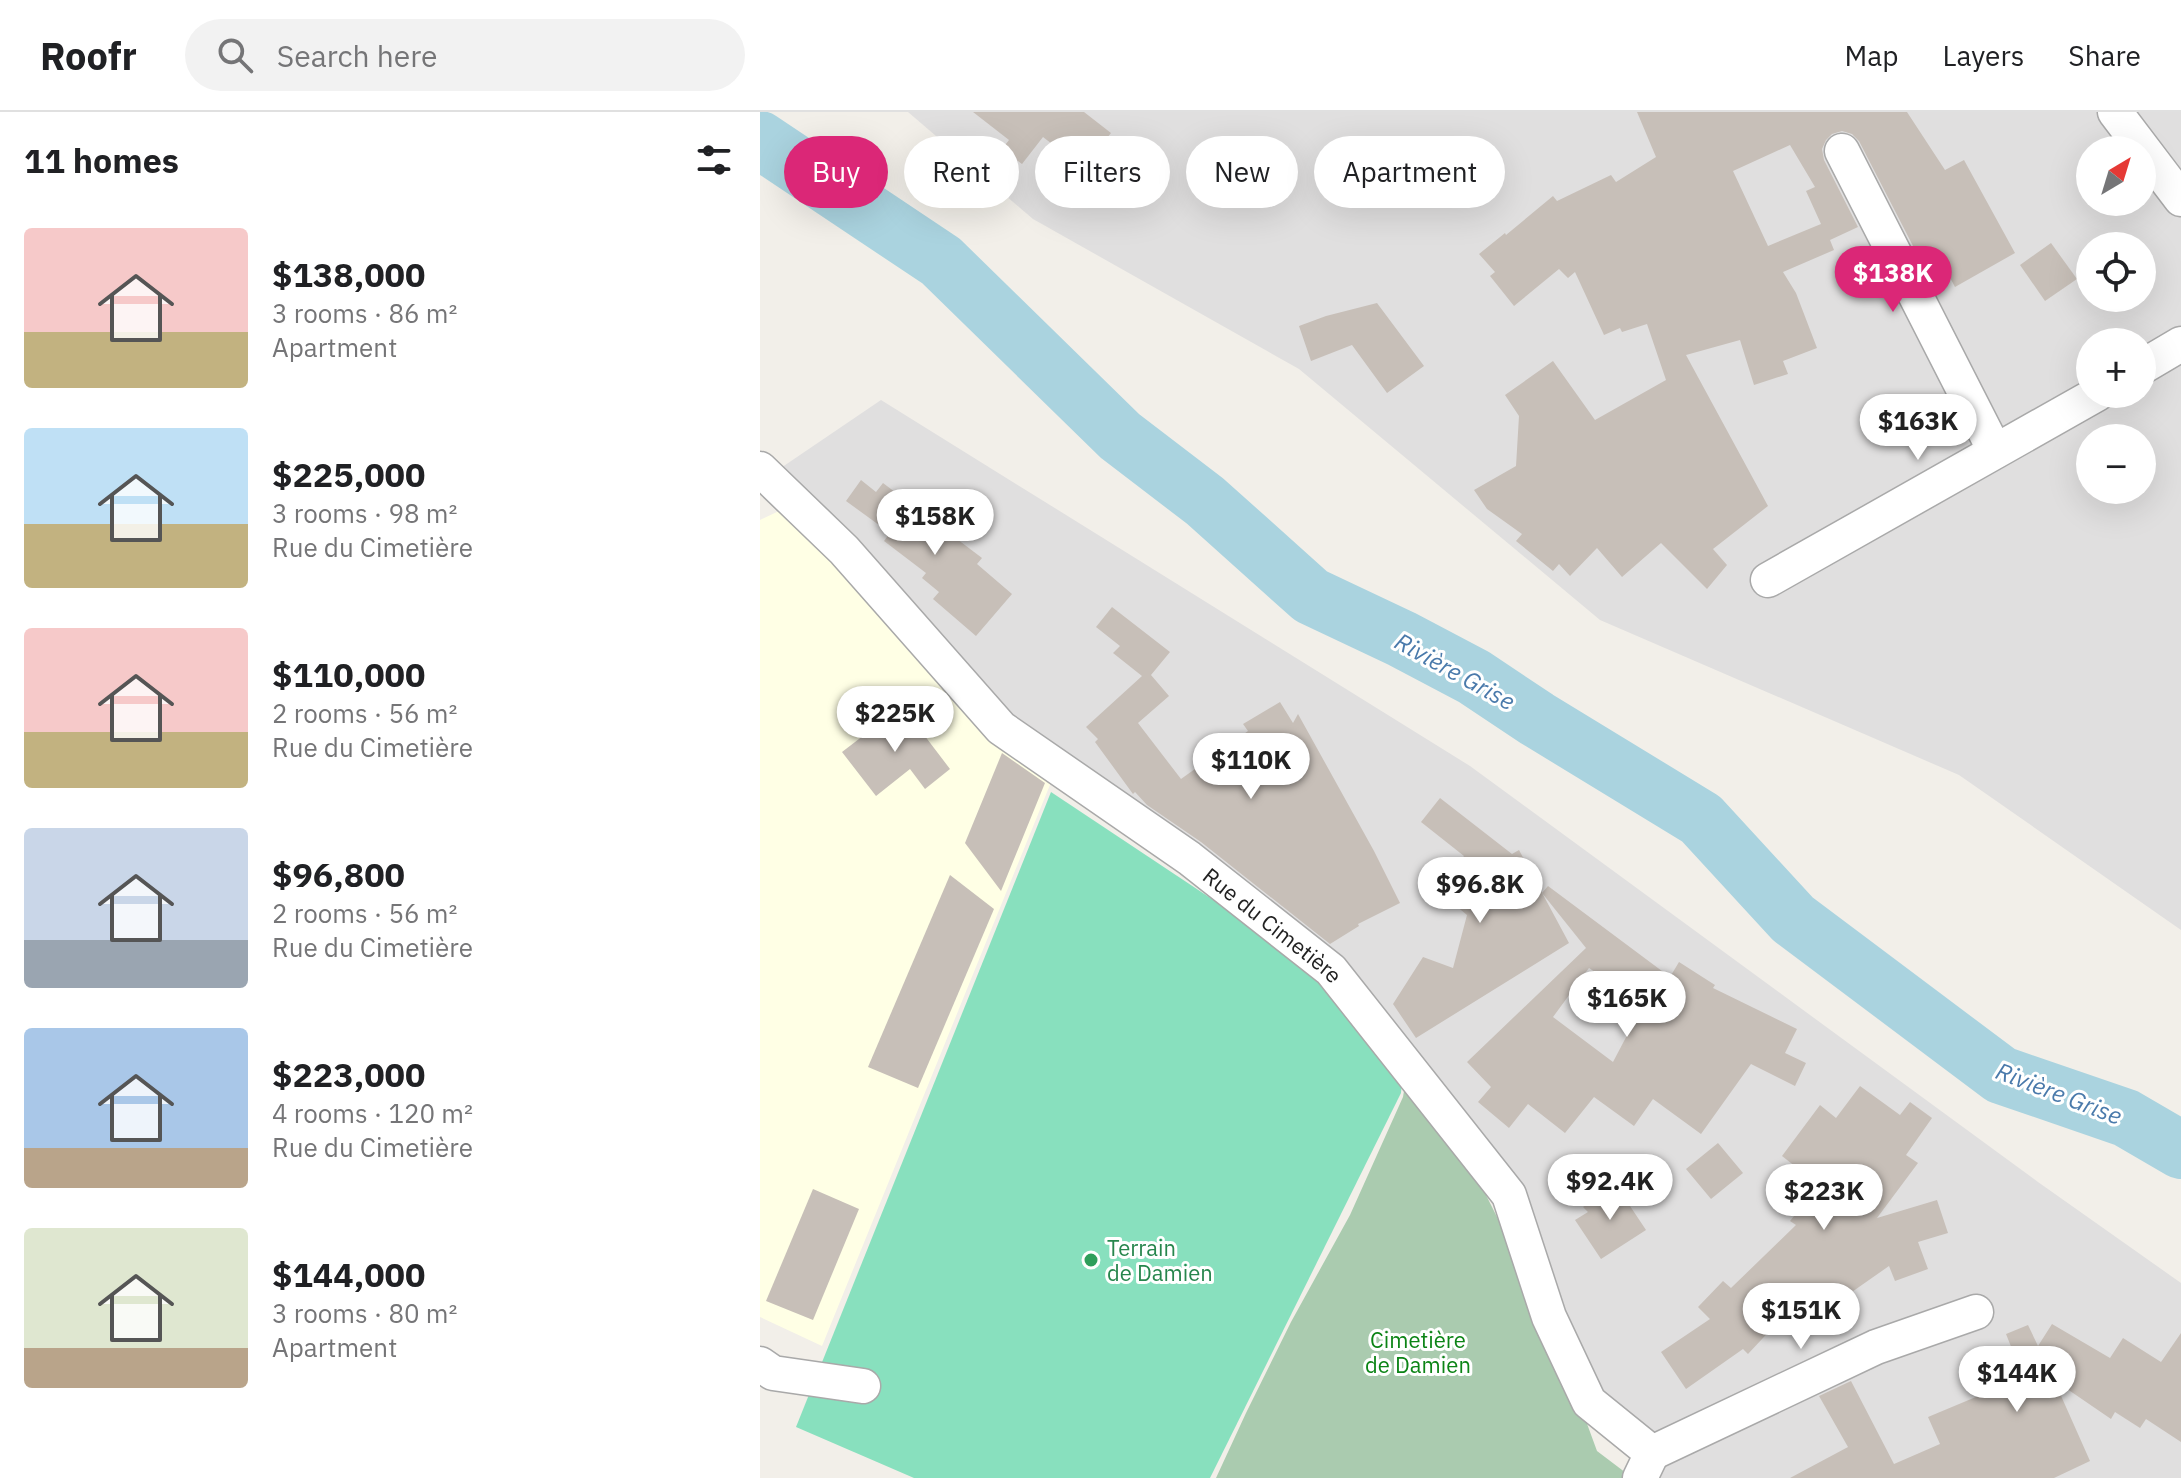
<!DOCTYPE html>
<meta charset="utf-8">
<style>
:root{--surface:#fff;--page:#f2f2f2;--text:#202124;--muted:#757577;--line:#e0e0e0;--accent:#db2777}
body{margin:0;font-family:"IBM Plex Sans",sans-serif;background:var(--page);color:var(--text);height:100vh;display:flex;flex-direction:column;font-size:30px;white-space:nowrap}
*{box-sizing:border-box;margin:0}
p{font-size:26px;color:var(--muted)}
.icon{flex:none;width:44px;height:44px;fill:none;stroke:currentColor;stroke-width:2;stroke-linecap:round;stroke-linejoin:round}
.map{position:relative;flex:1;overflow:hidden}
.sheet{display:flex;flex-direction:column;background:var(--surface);width:760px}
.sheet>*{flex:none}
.guide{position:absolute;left:24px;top:24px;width:760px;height:72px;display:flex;gap:16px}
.needle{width:52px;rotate:38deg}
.controls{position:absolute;left:1316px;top:24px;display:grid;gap:16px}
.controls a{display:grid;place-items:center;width:80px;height:80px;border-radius:50%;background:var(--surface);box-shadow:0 8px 32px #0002;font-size:40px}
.price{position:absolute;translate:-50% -68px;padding:0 18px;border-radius:28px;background:#fff;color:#222;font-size:26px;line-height:52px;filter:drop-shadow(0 2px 4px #0008)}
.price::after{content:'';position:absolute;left:50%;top:48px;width:24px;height:18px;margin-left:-12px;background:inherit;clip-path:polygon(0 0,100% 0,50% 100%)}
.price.active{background:var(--accent);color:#fff}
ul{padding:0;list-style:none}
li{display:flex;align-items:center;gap:24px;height:200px;padding:0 24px}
li span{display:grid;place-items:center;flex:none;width:224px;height:160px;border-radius:8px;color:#555}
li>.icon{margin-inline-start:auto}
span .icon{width:96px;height:96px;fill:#fffc;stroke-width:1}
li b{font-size:34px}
h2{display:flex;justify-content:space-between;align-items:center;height:96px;padding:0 24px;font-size:34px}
.tag{padding:0 28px;border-radius:36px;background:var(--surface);box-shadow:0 8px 32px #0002;font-size:28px;line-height:72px}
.tag.active{background:var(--accent);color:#fff}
header{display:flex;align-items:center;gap:48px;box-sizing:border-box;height:112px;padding:0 40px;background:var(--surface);border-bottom:2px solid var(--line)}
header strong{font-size:38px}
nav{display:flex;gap:44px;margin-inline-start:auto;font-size:28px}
.search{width:560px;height:72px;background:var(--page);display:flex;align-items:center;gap:20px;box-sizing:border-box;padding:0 28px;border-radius:44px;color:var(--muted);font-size:30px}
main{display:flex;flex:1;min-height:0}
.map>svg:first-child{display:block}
.residential{fill:#e0dfdf;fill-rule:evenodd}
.education{fill:#ffffe5}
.cemetery{fill:#aacbaf}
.pitch{fill:#88e0be}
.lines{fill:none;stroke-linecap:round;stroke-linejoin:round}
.river{stroke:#aad3df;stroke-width:58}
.building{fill:#c7bfb8;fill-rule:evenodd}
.minor-casing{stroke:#a9a9a9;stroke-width:37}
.minor{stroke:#fff;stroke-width:34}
.leisure-dot{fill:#2e9e5b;stroke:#fff;stroke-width:3}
.labels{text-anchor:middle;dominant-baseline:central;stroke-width:6;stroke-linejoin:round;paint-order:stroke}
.street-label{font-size:22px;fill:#222;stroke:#fff}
.leisure-label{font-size:22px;fill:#27864d;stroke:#fff;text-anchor:start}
.park-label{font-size:22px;fill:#0c8416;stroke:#fff}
.water-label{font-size:24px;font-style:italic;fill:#4a7aab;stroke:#fff}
</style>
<header>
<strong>Roofr</strong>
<div class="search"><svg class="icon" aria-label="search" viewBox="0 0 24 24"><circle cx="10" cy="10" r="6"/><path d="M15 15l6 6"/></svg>Search here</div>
<nav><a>Map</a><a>Layers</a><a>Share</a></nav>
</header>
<main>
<section class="sheet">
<h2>11 homes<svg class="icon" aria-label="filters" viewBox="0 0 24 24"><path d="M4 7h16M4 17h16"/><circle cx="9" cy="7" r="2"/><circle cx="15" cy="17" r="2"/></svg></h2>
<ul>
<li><span style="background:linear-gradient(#f6c9c9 65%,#c2b280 0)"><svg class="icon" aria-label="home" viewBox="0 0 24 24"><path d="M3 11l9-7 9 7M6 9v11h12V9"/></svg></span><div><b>$138,000</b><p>3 rooms · 86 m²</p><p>Apartment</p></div></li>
<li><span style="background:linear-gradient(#bfe0f5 60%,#c2b280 0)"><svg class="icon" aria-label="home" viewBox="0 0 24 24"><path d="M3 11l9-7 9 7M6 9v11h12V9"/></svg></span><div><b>$225,000</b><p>3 rooms · 98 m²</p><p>Rue du Cimetière</p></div></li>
<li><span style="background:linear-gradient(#f6c9c9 65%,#c2b280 0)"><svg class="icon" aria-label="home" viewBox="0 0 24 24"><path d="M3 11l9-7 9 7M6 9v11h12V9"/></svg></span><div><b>$110,000</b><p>2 rooms · 56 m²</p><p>Rue du Cimetière</p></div></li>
<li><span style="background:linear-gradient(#c9d6e8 70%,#9aa5b1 0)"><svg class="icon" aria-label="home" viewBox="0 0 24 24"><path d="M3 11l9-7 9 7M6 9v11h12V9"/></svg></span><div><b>$96,800</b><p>2 rooms · 56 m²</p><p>Rue du Cimetière</p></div></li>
<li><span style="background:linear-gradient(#a9c7e8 75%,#b9a48a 0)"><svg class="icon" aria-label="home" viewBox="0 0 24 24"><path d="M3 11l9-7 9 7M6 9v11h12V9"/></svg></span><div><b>$223,000</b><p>4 rooms · 120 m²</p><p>Rue du Cimetière</p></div></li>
<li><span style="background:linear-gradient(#dfe7d0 75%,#b9a48a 0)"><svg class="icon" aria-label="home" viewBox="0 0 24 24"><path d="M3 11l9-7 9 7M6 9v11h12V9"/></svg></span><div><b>$144,000</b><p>3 rooms · 80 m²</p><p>Apartment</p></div></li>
</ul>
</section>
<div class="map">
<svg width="1421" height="1366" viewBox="0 0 1421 1366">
<rect width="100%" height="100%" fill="#f2efe9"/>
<g class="residential">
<path d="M148 0H1421V818L1199 663 840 508 539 257 273 107ZM1330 38H1382V90H1330ZM1330 134H1382V186H1330ZM1330 230H1382V282H1330ZM1330 326H1382V378H1330Z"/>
<path d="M121 288 710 654 1278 1070 1421 1171V1366H896L841 1283 807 1221 758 1084 599 888 220 603 0 382V370Z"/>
</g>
<path class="education" d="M19 399 296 658 62 1234 0 1205V408Z"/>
<path class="cemetery" d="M647 961 717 1065 751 1133 815 1279 837 1339 870 1364 869 1366H456L486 1301 531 1210 590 1103 643 985Z"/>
<path class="pitch" d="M291 680 563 861 642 970 641 981 450 1366H154L36 1315Z"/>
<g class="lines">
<path class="river" d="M0 28 181 149 360 324 445 389 551 484 642 527 714 565 777 607 941 707 1033 807 1241 963 1366 1006 1421 1038"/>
</g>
<g class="building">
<path d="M213 0H324L351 21 339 36 348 43 332 63 283 25 262 52 242 37 249 28Z"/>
<path d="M877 0H1147L1185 58 1204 48 1255 141 1195 175 1186 158 1169 165 1099 29 1092 22 1082 19 1072 22 1066 28 1062 37 1064 48 1098 115 1070 128 1074 138 1023 160 1036 181 1057 236 1023 249 1028 262 994 273 980 228 926 243 1008 394 953 437 967 453 947 477 901 431 862 465 837 436 810 464 799 452 793 459 756 429 762 422 727 397 714 378 756 354 759 304 745 283 793 249 835 308 906 268 887 212 862 220 860 216 844 223 815 160 808 166 799 157 754 194 730 164 735 160 719 142 745 121 746 123 793 84 797 89 851 63 856 70 896 45ZM1030 33 1055 75 1046 79 1061 112 1008 134 973 59Z"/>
<path d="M1291 131 1317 167 1285 189 1260 153Z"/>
<path d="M617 191 664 254 627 281 592 233 551 249 539 214 566 204Z"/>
<path d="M101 368 116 380 123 371 222 446 217 452 252 482 216 524 173 487 179 480 162 466 166 461 124 429 130 421 86 389Z"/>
<path d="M352 495 410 540 391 563 409 584 378 611 421 667 488 619 483 612 520 590 533 611 538 602 614 739 640 791 598 812 599 814 570 832 441 730 387 693 375 680 373 682 335 630 338 627 326 615 382 564 353 541 360 534 336 515Z"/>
<path d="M142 594 190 657 165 677 150 657 116 684 82 640Z"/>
<path d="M242 641 285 671 241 779 205 731Z"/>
<path d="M680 686 752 742 759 738 809 831 656 926 633 892 663 845 693 856 707 803 677 778 704 744 661 710Z"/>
<path d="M190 763 234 797 158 976 108 955Z"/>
<path d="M788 774 910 865 919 850 955 873 953 876 1037 917 1025 941 1046 951 1035 974 991 952 941 1022 893 987 874 1014 834 985 805 1021 768 992 749 1016 718 990 731 975 707 950 826 836 782 781ZM829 856 883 893 853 950 793 905Z"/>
<path d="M1100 974 1140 1003 1150 990 1172 1006 1146 1043 1158 1051 1117 1106 1177 1088 1188 1121 1158 1130 1168 1157 1135 1169 1129 1154 1059 1203 1044 1182 988 1242 983 1237 926 1277 901 1240 950 1207 938 1195 963 1169 971 1176 1036 1113 1030 1109 1059 1073 1022 1044 1060 993 1076 1006Z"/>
<path d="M958 1031 983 1061 951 1087 926 1057Z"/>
<path d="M856 1073 886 1118 841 1147 815 1108 828 1100 823 1095Z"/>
<path d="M53 1077 99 1097 53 1208 6 1189Z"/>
<path d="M1292 1212 1350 1246 1363 1226 1401 1250 1421 1221V1330L1386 1307 1380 1316 1355 1300 1351 1307 1294 1268 1330 1349 1294 1366H1030L1088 1335 1059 1284 1091 1269 1134 1352 1180 1332 1168 1305 1235 1277 1231 1265 1260 1257 1246 1222 1268 1213 1278 1234Z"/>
</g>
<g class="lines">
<g class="minor-casing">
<g id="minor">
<path d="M1355 0 1421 87"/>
<path d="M1082 39 1235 339"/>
<path d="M1382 255 1421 232"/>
<path id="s1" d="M0 357 84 438 241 616 429 746 571 858 749 1083 789 1205 829 1290 892 1341 880 1366"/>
<path d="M1008 468 1337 282"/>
<path d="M0 1252 13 1261 103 1274"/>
<path d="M892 1341 1116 1235 1216 1200"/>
</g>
</g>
<use href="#minor" class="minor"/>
</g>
<circle class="leisure-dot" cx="331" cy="1148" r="8"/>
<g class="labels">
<g class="street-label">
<text stroke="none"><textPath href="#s1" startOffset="690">Rue du Cimetière</textPath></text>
</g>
<g class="leisure-label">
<text x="347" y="1135">Terrain<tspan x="347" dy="25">de Damien</tspan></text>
</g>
<g class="park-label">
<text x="658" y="1227">Cimetière<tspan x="658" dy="25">de Damien</tspan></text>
</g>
<g class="water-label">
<text transform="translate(695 559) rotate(29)">Rivière Grise</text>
<text transform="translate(1299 981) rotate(21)">Rivière Grise</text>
</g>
</g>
</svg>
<div class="controls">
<a><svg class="needle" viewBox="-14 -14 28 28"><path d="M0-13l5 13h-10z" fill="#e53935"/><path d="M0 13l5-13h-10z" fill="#757577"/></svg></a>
<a><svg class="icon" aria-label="locate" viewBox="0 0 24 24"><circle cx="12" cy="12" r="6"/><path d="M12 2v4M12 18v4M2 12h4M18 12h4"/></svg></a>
<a>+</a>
<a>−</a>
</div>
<b class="price active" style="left:1133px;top:202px">$138K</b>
<b class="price" style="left:1158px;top:350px">$163K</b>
<b class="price" style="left:175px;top:445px">$158K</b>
<b class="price" style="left:135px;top:642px">$225K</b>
<b class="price" style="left:491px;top:689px">$110K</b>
<b class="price" style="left:720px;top:813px">$96.8K</b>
<b class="price" style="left:867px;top:927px">$165K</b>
<b class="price" style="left:850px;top:1110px">$92.4K</b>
<b class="price" style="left:1064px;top:1120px">$223K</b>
<b class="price" style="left:1041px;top:1239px">$151K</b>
<b class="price" style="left:1257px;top:1302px">$144K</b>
<div class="guide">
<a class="tag active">Buy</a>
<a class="tag">Rent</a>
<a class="tag">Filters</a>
<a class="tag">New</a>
<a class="tag">Apartment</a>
</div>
</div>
</main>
